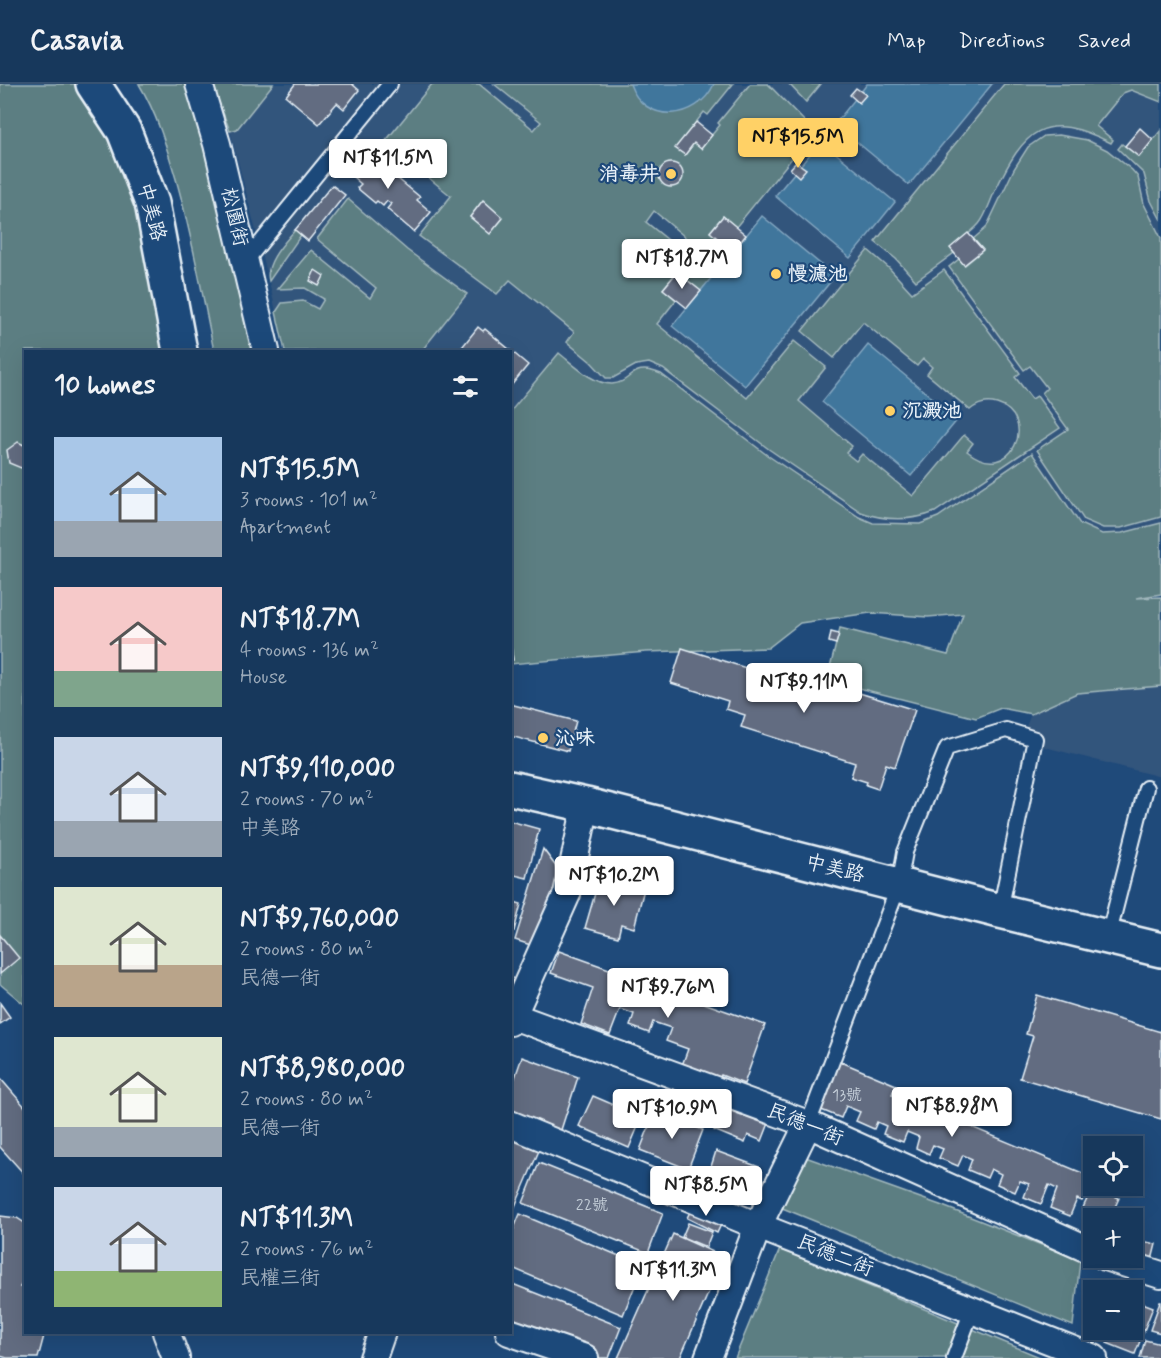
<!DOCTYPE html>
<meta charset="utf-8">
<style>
:root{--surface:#17385c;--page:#203f62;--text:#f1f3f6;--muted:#9eacbb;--line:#365272;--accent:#ffd166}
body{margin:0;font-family:Mynerve,"LXGW WenKai TC",sans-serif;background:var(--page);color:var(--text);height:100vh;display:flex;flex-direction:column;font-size:22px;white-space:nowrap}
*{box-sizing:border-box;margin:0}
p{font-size:20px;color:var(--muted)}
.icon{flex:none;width:33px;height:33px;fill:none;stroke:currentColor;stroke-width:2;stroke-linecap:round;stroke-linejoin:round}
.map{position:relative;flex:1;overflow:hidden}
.side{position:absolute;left:24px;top:266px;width:488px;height:984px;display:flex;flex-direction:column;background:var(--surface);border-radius:0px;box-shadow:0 6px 24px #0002,0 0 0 2px var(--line)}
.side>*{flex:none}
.fabs{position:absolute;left:1083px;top:1052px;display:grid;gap:12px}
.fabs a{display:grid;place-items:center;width:60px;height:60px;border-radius:0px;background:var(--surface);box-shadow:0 6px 24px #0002,0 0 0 2px var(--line);font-size:30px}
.price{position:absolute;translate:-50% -51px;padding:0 14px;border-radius:6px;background:#fff;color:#222;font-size:20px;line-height:39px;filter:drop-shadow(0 2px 3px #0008)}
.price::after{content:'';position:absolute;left:50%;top:36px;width:18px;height:14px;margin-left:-9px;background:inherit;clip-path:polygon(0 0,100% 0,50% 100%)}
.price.current{background:var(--accent);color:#111}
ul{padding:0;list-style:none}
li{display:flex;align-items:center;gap:18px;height:150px;padding:0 30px}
li span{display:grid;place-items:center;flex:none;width:168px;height:120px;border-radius:0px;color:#555}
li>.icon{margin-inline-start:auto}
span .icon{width:72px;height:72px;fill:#fffc;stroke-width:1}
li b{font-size:26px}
h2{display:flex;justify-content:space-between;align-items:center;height:72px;padding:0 30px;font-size:26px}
header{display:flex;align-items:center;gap:36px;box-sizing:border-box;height:84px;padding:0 30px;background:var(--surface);border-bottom:2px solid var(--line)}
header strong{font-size:28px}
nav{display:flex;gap:33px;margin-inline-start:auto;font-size:21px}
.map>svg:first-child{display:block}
.built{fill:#33547c}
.green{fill:#5c7e82;stroke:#a2b8bd;stroke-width:1.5;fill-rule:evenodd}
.water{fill:#40769c;stroke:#83a7c1;stroke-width:1.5}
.building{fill:#626c81;stroke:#e8f1f8;stroke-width:1.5}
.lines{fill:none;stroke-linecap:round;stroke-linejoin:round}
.lane-casing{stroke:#e8f1f8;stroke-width:18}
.street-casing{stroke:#e8f1f8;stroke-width:30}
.primary-casing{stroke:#e8f1f8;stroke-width:38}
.lane{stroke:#1f4a7a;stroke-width:14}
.street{stroke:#1f4a7a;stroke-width:26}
.primary{stroke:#1f4a7a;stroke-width:33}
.poi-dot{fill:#ffd166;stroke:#1f4a7a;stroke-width:2}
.labels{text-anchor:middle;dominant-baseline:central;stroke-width:4.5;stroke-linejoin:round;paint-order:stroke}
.number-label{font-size:16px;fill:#c6d0da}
.poi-label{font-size:20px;font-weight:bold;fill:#e8f1f8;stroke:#1f4a7a;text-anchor:start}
.street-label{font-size:20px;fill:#e8f1f8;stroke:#1f4a7a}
</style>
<header>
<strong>Casavia</strong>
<nav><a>Map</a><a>Directions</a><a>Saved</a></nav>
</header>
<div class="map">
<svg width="1161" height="1274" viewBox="0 0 1161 1274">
<rect width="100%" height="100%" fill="#1f4a7a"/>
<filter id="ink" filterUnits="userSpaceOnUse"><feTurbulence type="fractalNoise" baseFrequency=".0167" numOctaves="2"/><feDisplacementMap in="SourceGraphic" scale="12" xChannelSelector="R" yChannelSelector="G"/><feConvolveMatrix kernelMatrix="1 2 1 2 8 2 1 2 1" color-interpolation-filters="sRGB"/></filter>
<g filter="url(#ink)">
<g class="built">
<path d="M273 0H1161V510L928 533 870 529 800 539 768 564 646 568 510 580V267H285L269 197 230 47 237 45Z"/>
<path d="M1161 602V693L1041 662V654L1025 645 1031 630 1077 609Z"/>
</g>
<g class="green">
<path d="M0 0H93L124 47 180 267H26L25 921 0 900Z"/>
<path d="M139 0H185L216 106 251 267H214C202 209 192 151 176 95 166 61 157 30 139 0Z"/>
<path d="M212 0H273L237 45 230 47Z"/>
<path d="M432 0H479L534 46 541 38 494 0H733L708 31 704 28 676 64 685 71 694 59 701 64 720 41 718 39 750 0H768L814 47 736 143 723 132 710 148 733 167 701 207 677 188 663 205 676 216 657 240 747 314 794 257 826 283 799 317 852 362 846 369 856 377 862 370 913 412 964 351 973 359 967 367C1011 403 1040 333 997 320 987 317 978 319 970 326L927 290 932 283 923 275 917 282 863 238 834 274 802 247 868 166 889 184 912 209 944 186 1020 289 1015 293 1032 315 1037 312 1060 344 935 428C913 437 884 437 861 428L770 366 663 285 649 279 636 281 613 294H606L591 278 567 258 574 248 510 196 497 210 419 152 451 112 385 58ZM483 116 503 134 490 149 470 133ZM654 127 691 158 683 168 646 138Z"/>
<path d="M789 0H821L806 18Z"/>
<path d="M1004 0H1161V18L1131 6 1123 9 1096 42 1113 56 1111 59C1044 25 1024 46 995 107 990 117 986 132 979 140 971 149 960 156 951 164L954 169 916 197 896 175 875 158Z"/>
<path d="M1161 46V136L1151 117 1144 90 1118 65 1122 60 1139 73Z"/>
<path d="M1059 51 1087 56 1107 66 1132 86 1138 93 1144 120 1161 154V433L1121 444H1103L1084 436 1037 366 1068 345 1042 309 1047 304 1030 282 1024 286 949 183 959 175 965 181 982 167 973 155 986 144 1014 85 1028 63 1044 52Z"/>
<path d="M348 115 407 166 467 210 423 265 425 267H285L276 228 282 219 303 217 318 225 324 215 305 204 278 205 311 166 370 214 376 204 317 155Z"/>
<path d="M295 146 301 151 269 197C264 179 285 158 295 146Z"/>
<path d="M559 269C573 280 592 300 612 300 633 299 630 277 661 290L767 371 859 433 873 439 920 440 938 433 1032 369 1080 440 1102 450 1122 449 1161 439V510L1136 514 1161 513V602L1077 609 1031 630 1001 624 976 634 827 596 840 544 948 571 963 530 928 533 870 529 800 539 768 564 646 568 510 580V577L513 576 510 555V328Z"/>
<path d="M797 1070 940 1121 1080 1176 1073 1242 775 1121Z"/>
<path d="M780 1165 1042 1274H735Z"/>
</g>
<g class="water">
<path d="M630 0H714C698 37 644 41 630 0Z"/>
<path d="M867 0H992L909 101 835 40 855 15 859 19 865 12 861 8Z"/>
<path d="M821 57 895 118 850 174 775 112Z"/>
<path d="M762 132 835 192 745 302 672 242Z"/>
<path d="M868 261 958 335 911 392 822 318Z"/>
</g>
<g class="building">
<path d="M295 0H352L359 6 344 25 337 19 319 40 286 12Z"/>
<path d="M856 4 866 11 859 19 850 11Z"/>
<path d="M696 38 712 51 701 65 694 59 685 71 675 64Z"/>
<path d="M1140 44 1153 56 1139 73 1125 62Z"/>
<path d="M362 65 420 113 417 116 431 128 414 148 387 125 391 120 387 117 383 122 377 117 375 119 357 104 361 100 345 86Z"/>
<path d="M796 78 806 85 799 93 790 85Z"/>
<circle cx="671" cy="91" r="12"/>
<path d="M332 101 345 111 308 157 295 146Z"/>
<path d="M483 116 503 134 490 150 470 133Z"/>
<path d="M723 132 746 151 733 167 710 148Z"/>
<path d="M968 149 983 166 964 181 950 164Z"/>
<path d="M315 186 324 192 319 202 310 197Z"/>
<path d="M677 188 701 207 687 224 663 205Z"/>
<path d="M478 243 483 247 485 245 528 281 510 303V267H459Z"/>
<path d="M18 358 26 362V380L21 384 9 379 7 366Z"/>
<path d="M831 548 839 550 836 560 829 558Z"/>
<path d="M510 555 513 576 510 577Z"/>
<path d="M682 564 846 615 853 617 856 608 915 626 895 683 886 680 878 705 866 701 867 698 851 693 855 679 741 643 745 631 726 625 728 617 671 599Z"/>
<path d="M510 620 576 637 568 667 510 652Z"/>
<path d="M510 737 539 745 527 794 511 790 510 792Z"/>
<path d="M543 765 560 788 537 863 515 856Z"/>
<path d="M600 792 644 805 634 844 621 840 618 853 585 844Z"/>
<path d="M510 817 521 820 514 847 510 846Z"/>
<path d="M0 851 19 874 0 890Z"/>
<path d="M559 867 765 941 744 1000 721 991 718 998 681 984 688 965 666 957 671 944 653 938 649 949 630 942 634 930 620 925 610 951 581 940 593 904 551 889Z"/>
<path d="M1037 911 1161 948V1035L1020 994 1033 952 1026 950Z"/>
<path d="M0 919 10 933 0 940Z"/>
<path d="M522 973 578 993 560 1049 510 1032V1008Z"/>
<path d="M839 977 896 1001 892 1010 1092 1093 1082 1117 1077 1115 1070 1132 1050 1124 1057 1105 1049 1101 1041 1120 1024 1113 1029 1100 1020 1097 1015 1108 997 1100 1001 1090 991 1085 987 1094 968 1086 972 1075 963 1071 958 1082 939 1074 943 1065 933 1061 929 1070 916 1064 919 1053 907 1048 903 1058 883 1050 886 1042 877 1038 874 1045 856 1037 860 1028 846 1022 841 1034 819 1025Z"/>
<path d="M0 994 26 1024V1092L0 1063Z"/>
<path d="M684 998 771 1034 762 1057 748 1051 745 1059 714 1046 718 1037 692 1026 688 1035 672 1028Z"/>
<path d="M593 1012 642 1033 629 1064 579 1042Z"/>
<path d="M655 1027 703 1046 688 1085 640 1066Z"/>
<path d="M510 1048 541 1062 510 1134Z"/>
<path d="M716 1067 759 1083 750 1108 708 1092Z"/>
<path d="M539 1079 663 1129 648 1169 523 1119Z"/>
<path d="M1093 1102 1119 1114 1110 1134H1099L1082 1126Z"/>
<path d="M695 1117 725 1132 717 1149 687 1134Z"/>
<path d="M520 1130 643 1182 623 1231 510 1183V1154Z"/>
<path d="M0 1132 17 1134 26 1140V1194L20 1203 26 1204V1248H45L38 1274H7L0 1272Z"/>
<path d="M688 1139 712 1148 706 1163 682 1153Z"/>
<path d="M673 1150 724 1173 680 1274H618Z"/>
<path d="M1132 1155 1156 1160 1151 1180 1132 1173Z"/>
<path d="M510 1199 621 1243 609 1274H597L510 1239Z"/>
<path d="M1132 1215 1153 1223 1135 1270 1107 1259 1113 1245H1132Z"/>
<path d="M1160 1218H1161V1249L1150 1246Z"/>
<path d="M1145 1256 1161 1260 1159 1274H1140Z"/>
</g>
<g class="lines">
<g class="lane-casing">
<g id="lane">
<path d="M245 178 390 0"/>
<path d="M1108 853 1146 704"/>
<path d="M808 1040 899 801 905 768 947 664 1006 646 1035 655 1000 827"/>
<path d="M954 1274 972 1226"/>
</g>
</g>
<g class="street-casing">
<g id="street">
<path d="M199 0 217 60 266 267"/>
<path d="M510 931 808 1040 1094 1168"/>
<path d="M510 938 567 810 586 721"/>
<path d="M510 1040 758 1142 1094 1274"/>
<path d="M1105 1173 1161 1191"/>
<path d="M166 1248 176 1274"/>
<path d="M509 1248 585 1274"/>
<path d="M373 1274 382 1248"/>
<path d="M708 1274 758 1142 808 1040"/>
</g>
</g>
<g class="primary-casing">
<g id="primary">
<path d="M93 0 124 47 152 119 180 267"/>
<path d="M510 704 586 721 1000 827 1161 866"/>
</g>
</g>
<use href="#lane" class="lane"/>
<use href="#street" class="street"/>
<use href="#primary" class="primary"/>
</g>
</g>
<g class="poi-dot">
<circle cx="671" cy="90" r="6"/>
<circle cx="776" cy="190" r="6"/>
<circle cx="890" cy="327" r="6"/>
<circle cx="543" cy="654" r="6"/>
</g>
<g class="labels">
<g class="number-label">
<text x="847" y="1011">13號</text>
<text x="592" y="1121">22號</text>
</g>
<g class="poi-label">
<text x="659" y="90" text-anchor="end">消毒井</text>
<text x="788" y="190">慢濾池</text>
<text x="902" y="327">沉澱池</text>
<text x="555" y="654">沁味</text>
</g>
<g class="street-label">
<text transform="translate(151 128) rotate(75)">中美路</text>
<text transform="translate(234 133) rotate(77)">松園街</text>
<text transform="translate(835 785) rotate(14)">中美路</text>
<text transform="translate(805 1041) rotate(22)">民德一街</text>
<text transform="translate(835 1172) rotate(22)">民德二街</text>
</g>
</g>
</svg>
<div class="fabs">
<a><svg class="icon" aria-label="locate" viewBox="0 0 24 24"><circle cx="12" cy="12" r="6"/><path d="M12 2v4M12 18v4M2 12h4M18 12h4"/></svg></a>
<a>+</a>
<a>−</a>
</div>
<b class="price current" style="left:798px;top:85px">NT$15.5M</b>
<b class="price" style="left:388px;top:106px">NT$11.5M</b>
<b class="price" style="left:682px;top:206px">NT$18.7M</b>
<b class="price" style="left:804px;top:630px">NT$9.11M</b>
<b class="price" style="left:614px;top:823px">NT$10.2M</b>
<b class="price" style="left:668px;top:935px">NT$9.76M</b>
<b class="price" style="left:952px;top:1054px">NT$8.98M</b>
<b class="price" style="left:672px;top:1056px">NT$10.9M</b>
<b class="price" style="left:706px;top:1133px">NT$8.5M</b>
<b class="price" style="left:673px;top:1218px">NT$11.3M</b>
<section class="side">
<h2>10 homes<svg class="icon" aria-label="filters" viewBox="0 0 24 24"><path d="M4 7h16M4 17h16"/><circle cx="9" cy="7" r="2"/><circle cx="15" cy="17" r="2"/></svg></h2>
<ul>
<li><span style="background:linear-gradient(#a9c7e8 70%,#9aa5b1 0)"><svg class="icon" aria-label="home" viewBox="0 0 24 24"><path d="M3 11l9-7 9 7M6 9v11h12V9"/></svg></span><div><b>NT$15.5M</b><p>3 rooms · 101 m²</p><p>Apartment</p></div></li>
<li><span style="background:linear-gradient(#f6c9c9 70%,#7fa58c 0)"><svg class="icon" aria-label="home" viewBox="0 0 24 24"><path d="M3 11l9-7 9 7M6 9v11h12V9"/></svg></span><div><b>NT$18.7M</b><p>4 rooms · 136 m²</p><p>House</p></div></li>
<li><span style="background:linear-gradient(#c9d6e8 70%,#9aa5b1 0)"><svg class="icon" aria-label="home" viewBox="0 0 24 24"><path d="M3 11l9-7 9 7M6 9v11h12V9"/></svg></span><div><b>NT$9,110,000</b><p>2 rooms · 70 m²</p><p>中美路</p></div></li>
<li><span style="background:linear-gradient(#dfe7d0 65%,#b9a48a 0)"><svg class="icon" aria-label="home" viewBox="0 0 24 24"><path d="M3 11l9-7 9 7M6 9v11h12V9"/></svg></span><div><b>NT$9,760,000</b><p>2 rooms · 80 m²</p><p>民德一街</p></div></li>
<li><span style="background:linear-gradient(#dfe7d0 75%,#9aa5b1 0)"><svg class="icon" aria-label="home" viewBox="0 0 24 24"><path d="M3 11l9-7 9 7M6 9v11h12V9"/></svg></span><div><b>NT$8,980,000</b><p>2 rooms · 80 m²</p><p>民德一街</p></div></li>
<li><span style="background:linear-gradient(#c9d6e8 70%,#8fb573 0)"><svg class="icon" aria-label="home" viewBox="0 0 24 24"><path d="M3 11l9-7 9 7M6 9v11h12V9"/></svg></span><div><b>NT$11.3M</b><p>2 rooms · 76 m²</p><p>民權三街</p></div></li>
</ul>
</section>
</div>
